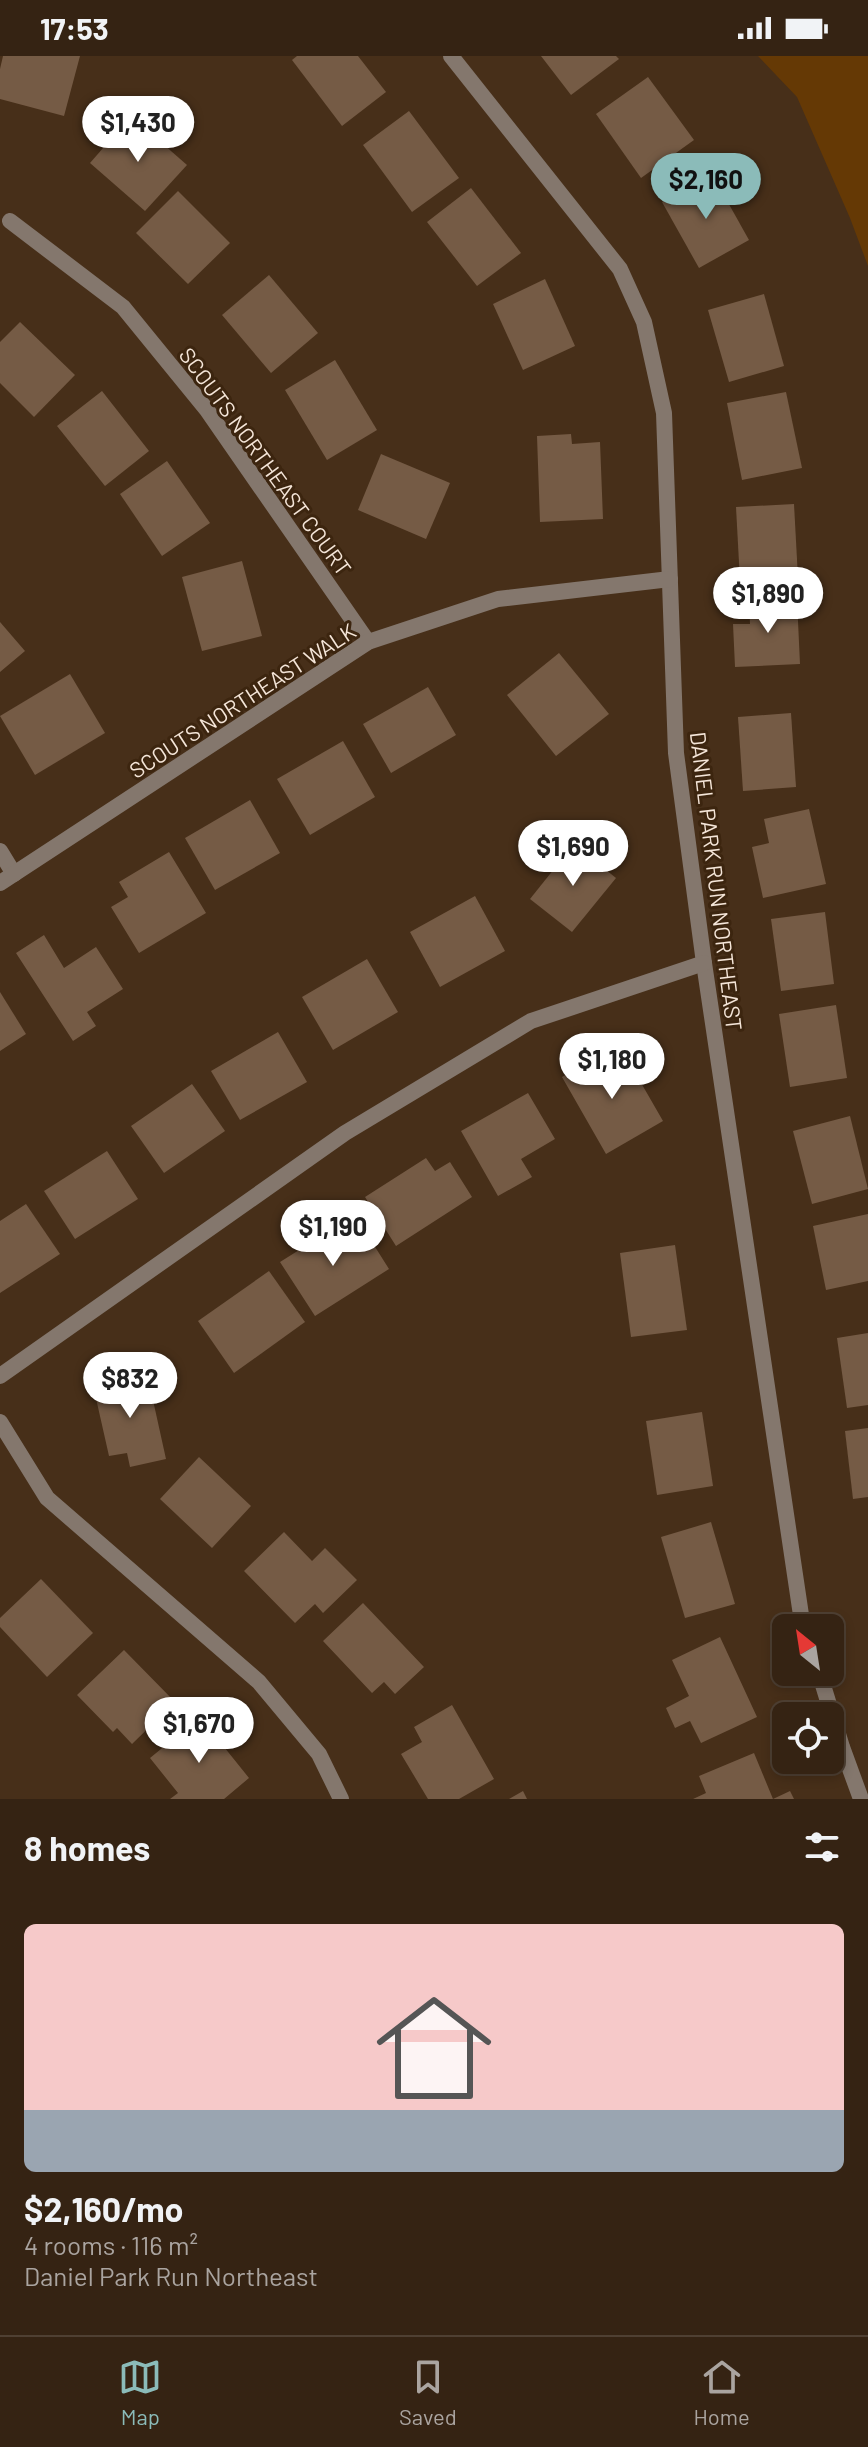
<!DOCTYPE html>
<meta charset="utf-8">
<style>
:root{--surface:#352313;--page:#3d2b1c;--text:#f1f3f6;--muted:#aaa4a0;--line:#4f4033;--accent:#8bbbb9}
body{margin:0;font-family:Barlow,sans-serif;background:var(--page);color:var(--text);height:100vh;display:flex;flex-direction:column;font-size:30px;white-space:nowrap}
*{box-sizing:border-box;margin:0}
p{font-size:26px;color:var(--muted)}
.icon{flex:none;width:44px;height:44px;fill:none;stroke:currentColor;stroke-width:2;stroke-linecap:round;stroke-linejoin:round}
.map{position:relative;height:1743px;overflow:hidden}
.details{display:flex;flex-direction:column;background:var(--surface);flex:1}
.details>*{flex:none}
.needle{width:52px;rotate:330deg}
.buttons{position:absolute;left:772px;top:1558px;display:grid;gap:16px}
.buttons a{display:grid;place-items:center;width:72px;height:72px;border-radius:12px;background:var(--surface);box-shadow:0 4px 12px #0003,0 0 0 2px var(--line);font-size:40px}
.price{position:absolute;translate:-50% -68px;padding:0 18px;border-radius:28px;background:#fff;color:#222;font-size:26px;line-height:52px;filter:drop-shadow(0 2px 4px #0008)}
.price::after{content:'';position:absolute;left:50%;top:48px;width:24px;height:18px;margin-left:-12px;background:inherit;clip-path:polygon(0 0,100% 0,50% 100%)}
.price.selected{background:var(--accent);color:#111}
ul{padding:0;list-style:none}
li{display:grid;align-content:center;gap:16px;height:424px;padding:0 24px}
li+li{border-top:2px solid var(--line)}
li span{display:grid;place-items:center;height:248px;border-radius:12px;color:#555}
li>.icon{margin-inline-start:auto}
span .icon{width:144px;height:144px;fill:#fffc;stroke-width:1}
li b{font-size:34px}
h2{display:flex;justify-content:space-between;align-items:center;height:96px;padding:0 24px;font-size:34px}
.status{display:flex;justify-content:space-between;align-items:center;height:56px;padding:0 40px;background:var(--surface);direction:ltr}
.status svg{height:22px;fill:currentColor}
.dock{display:flex;justify-content:space-around;align-items:center;height:112px;border-top:2px solid var(--line);background:var(--surface);font-size:22px;color:var(--muted)}
.dock a{display:grid;justify-items:center;gap:4px}
.dock .selected{color:var(--accent)}
.map>svg:first-child{display:block}
.green{fill:#653905}
.building{fill:#755b45}
.lines{fill:none;stroke-linecap:round;stroke-linejoin:round}
.minor{stroke:#84776d;stroke-width:16}
.labels{text-anchor:middle;dominant-baseline:central;stroke-width:6;stroke-linejoin:round;paint-order:stroke}
.street-label{font-size:22px;fill:#f5e6d9;stroke:#3c250f}
</style>
<div class="status"><b>17:53</b><svg viewBox="0 0 49 12"><path d="M0 12V9h3v3zM5 12V6h3v6zM10 12V3h3v9zM15 12V0h3v12zM26 1h20v11H26zM47 4h2v5h-2z"/></svg></div>
<div class="map">
<svg width="868" height="1743" viewBox="0 0 868 1743">
<rect width="100%" height="100%" fill="#472f19"/>
<path class="green" d="M758 0H868V210L850 162 797 41Z"/>
<g class="building">
<path d="M3 0H80L64 60 0 43V13Z"/>
<path d="M297 0H358L386 36 342 70 292 4Z"/>
<path d="M541 0H616L619 3 571 39Z"/>
<path d="M648 21 694 84 641 122 596 58Z"/>
<path d="M409 55 459 122 412 156 363 89Z"/>
<path d="M131 60 187 109 145 155 90 107Z"/>
<path d="M712 118 749 184 699 212 662 146Z"/>
<path d="M471 132 521 197 477 230 427 166Z"/>
<path d="M178 135 230 187 188 228 136 177Z"/>
<path d="M269 219 318 277 271 317 222 259Z"/>
<path d="M545 223 575 290 523 314 493 248Z"/>
<path d="M764 238 784 310 729 326 708 254Z"/>
<path d="M20 266 75 319 34 361 0 327V286Z"/>
<path d="M335 304 377 374 327 404 285 334Z"/>
<path d="M102 335 149 395 105 430 57 370Z"/>
<path d="M786 336 802 412 742 424 727 347Z"/>
<path d="M571 378 572 388 600 386 603 463 540 466 537 380Z"/>
<path d="M381 398 450 427 426 483 358 454Z"/>
<path d="M167 405 210 467 162 500 120 438Z"/>
<path d="M794 448 798 522 740 525 736 451Z"/>
<path d="M242 505 262 580 202 595 182 521Z"/>
<path d="M797 544 800 608 735 611 733 568H750L749 546Z"/>
<path d="M0 566 25 595 0 616Z"/>
<path d="M559 597 609 658 556 700 507 639Z"/>
<path d="M70 618 105 677 35 719 0 660Z"/>
<path d="M428 631 456 679 391 717 363 668Z"/>
<path d="M791 657 796 731 743 735 738 661Z"/>
<path d="M343 685 375 741 310 779 277 723Z"/>
<path d="M250 744 280 797 215 834 185 782Z"/>
<path d="M809 753 826 828 763 842 752 791 769 787 764 763Z"/>
<path d="M574 788 616 822 572 876 530 843Z"/>
<path d="M169 796 206 857 139 897 111 851 128 841 119 826Z"/>
<path d="M475 840 505 895 440 931 410 876Z"/>
<path d="M825 856 834 928 781 935 771 863Z"/>
<path d="M44 879 64 912 96 891 123 933 87 956 96 970 73 985 16 897Z"/>
<path d="M367 903 398 956 333 994 302 941Z"/>
<path d="M0 936 26 978 0 995Z"/>
<path d="M836 949 847 1022 790 1031 779 958Z"/>
<path d="M278 976 307 1026 240 1064 211 1015Z"/>
<path d="M625 999 663 1065 606 1098 562 1021 598 1000 604 1011Z"/>
<path d="M192 1028 225 1075 164 1117 131 1070Z"/>
<path d="M528 1037 555 1083 521 1103 532 1121 498 1140 461 1075Z"/>
<path d="M850 1060 868 1133 812 1148 793 1075Z"/>
<path d="M107 1095 138 1143 75 1183 44 1135Z"/>
<path d="M426 1102 435 1115 450 1106 472 1141 396 1190 365 1141Z"/>
<path d="M26 1148 60 1198 0 1237V1165Z"/>
<path d="M868 1158V1225L826 1234 813 1170Z"/>
<path d="M339 1169 349 1186 365 1175 389 1213 315 1260 280 1206Z"/>
<path d="M675 1189 687 1274 631 1281 620 1197Z"/>
<path d="M269 1215 305 1266 234 1317 198 1265Z"/>
<path d="M868 1277V1349L847 1352 837 1282Z"/>
<path d="M147 1317 166 1403 130 1411 127 1397 109 1400 93 1329Z"/>
<path d="M702 1356 713 1430 657 1439 646 1365Z"/>
<path d="M868 1372V1441L853 1443 845 1375Z"/>
<path d="M199 1401 251 1450 212 1492 160 1443Z"/>
<path d="M711 1466 735 1548 685 1562 661 1481Z"/>
<path d="M284 1476 312 1505 325 1492 357 1524 323 1557 315 1548 295 1567 244 1515Z"/>
<path d="M41 1523 93 1577 47 1621 0 1571V1562Z"/>
<path d="M363 1547 424 1611 395 1638 384 1626 372 1637 323 1585Z"/>
<path d="M720 1581 757 1661 701 1687 690 1665 675 1672 666 1652 689 1640 672 1604Z"/>
<path d="M124 1594 175 1646 132 1688 117 1672 113 1676 77 1639Z"/>
<path d="M452 1649 494 1723 459 1743H428L401 1698 422 1686 414 1671Z"/>
<path d="M200 1661 249 1722 224 1743H170L178 1737 150 1702Z"/>
<path d="M754 1697 773 1743 790 1735 794 1743H693L706 1737 699 1720Z"/>
<path d="M523 1735 527 1743H509Z"/>
</g>
<g class="lines">
<g class="minor">
<path d="M451 0 620 213 644 266 664 357 676 697 704 907 801 1559 805 1572"/>
<path d="M10 165 123 251 207 354 368 586"/>
<path d="M0 795 14 818"/>
<path d="M0 827 368 586 498 543 670 523"/>
<path d="M0 1320 345 1077 531 965 704 907"/>
<path d="M0 1366 47 1442 259 1626 319 1698 341 1743"/>
<path d="M819 1616 842 1691 861 1743"/>
</g>
</g>
<g class="labels">
<g class="street-label">
<text transform="translate(266 405) rotate(54)">SCOUTS NORTHEAST COURT</text>
<text transform="translate(242 644) rotate(-33)">SCOUTS NORTHEAST WALK</text>
<text transform="translate(717 825) rotate(83)">DANIEL PARK RUN NORTHEAST</text>
</g>
</g>
</svg>
<div class="buttons">
<a><svg class="needle" viewBox="-14 -14 28 28"><path d="M0-13l5 13h-10z" fill="#e53935"/><path d="M0 13l5-13h-10z" fill="#aaa4a0"/></svg></a>
<a><svg class="icon" aria-label="locate" viewBox="0 0 24 24"><circle cx="12" cy="12" r="6"/><path d="M12 2v4M12 18v4M2 12h4M18 12h4"/></svg></a>
</div>
<b class="price" style="left:138px;top:108px">$1,430</b>
<b class="price selected" style="left:706px;top:165px">$2,160</b>
<b class="price" style="left:768px;top:579px">$1,890</b>
<b class="price" style="left:573px;top:832px">$1,690</b>
<b class="price" style="left:612px;top:1045px">$1,180</b>
<b class="price" style="left:333px;top:1212px">$1,190</b>
<b class="price" style="left:130px;top:1364px">$832</b>
<b class="price" style="left:199px;top:1709px">$1,670</b>
</div>
<section class="details">
<h2>8 homes<svg class="icon" aria-label="filters" viewBox="0 0 24 24"><path d="M4 7h16M4 17h16"/><circle cx="9" cy="7" r="2"/><circle cx="15" cy="17" r="2"/></svg></h2>
<ul>
<li><span style="background:linear-gradient(#f6c9c9 75%,#9aa5b1 0)"><svg class="icon" aria-label="home" viewBox="0 0 24 24"><path d="M3 11l9-7 9 7M6 9v11h12V9"/></svg></span><div><b>$2,160/mo</b><p>4 rooms · 116 m²</p><p>Daniel Park Run Northeast</p></div></li>
</ul>
</section>
<nav class="dock">
<a class="selected"><svg class="icon" aria-label="map" viewBox="0 0 24 24"><path d="M3 6l6-2 6 2 6-2v14l-6 2-6-2-6 2zM9 4v14M15 6v14"/></svg>Map</a>
<a><svg class="icon" aria-label="saved" viewBox="0 0 24 24"><path d="M7 4h10v16l-5-4-5 4z"/></svg>Saved</a>
<a><svg class="icon" aria-label="home" viewBox="0 0 24 24"><path d="M3 11l9-7 9 7M6 9v11h12V9"/></svg>Home</a>
</nav>
